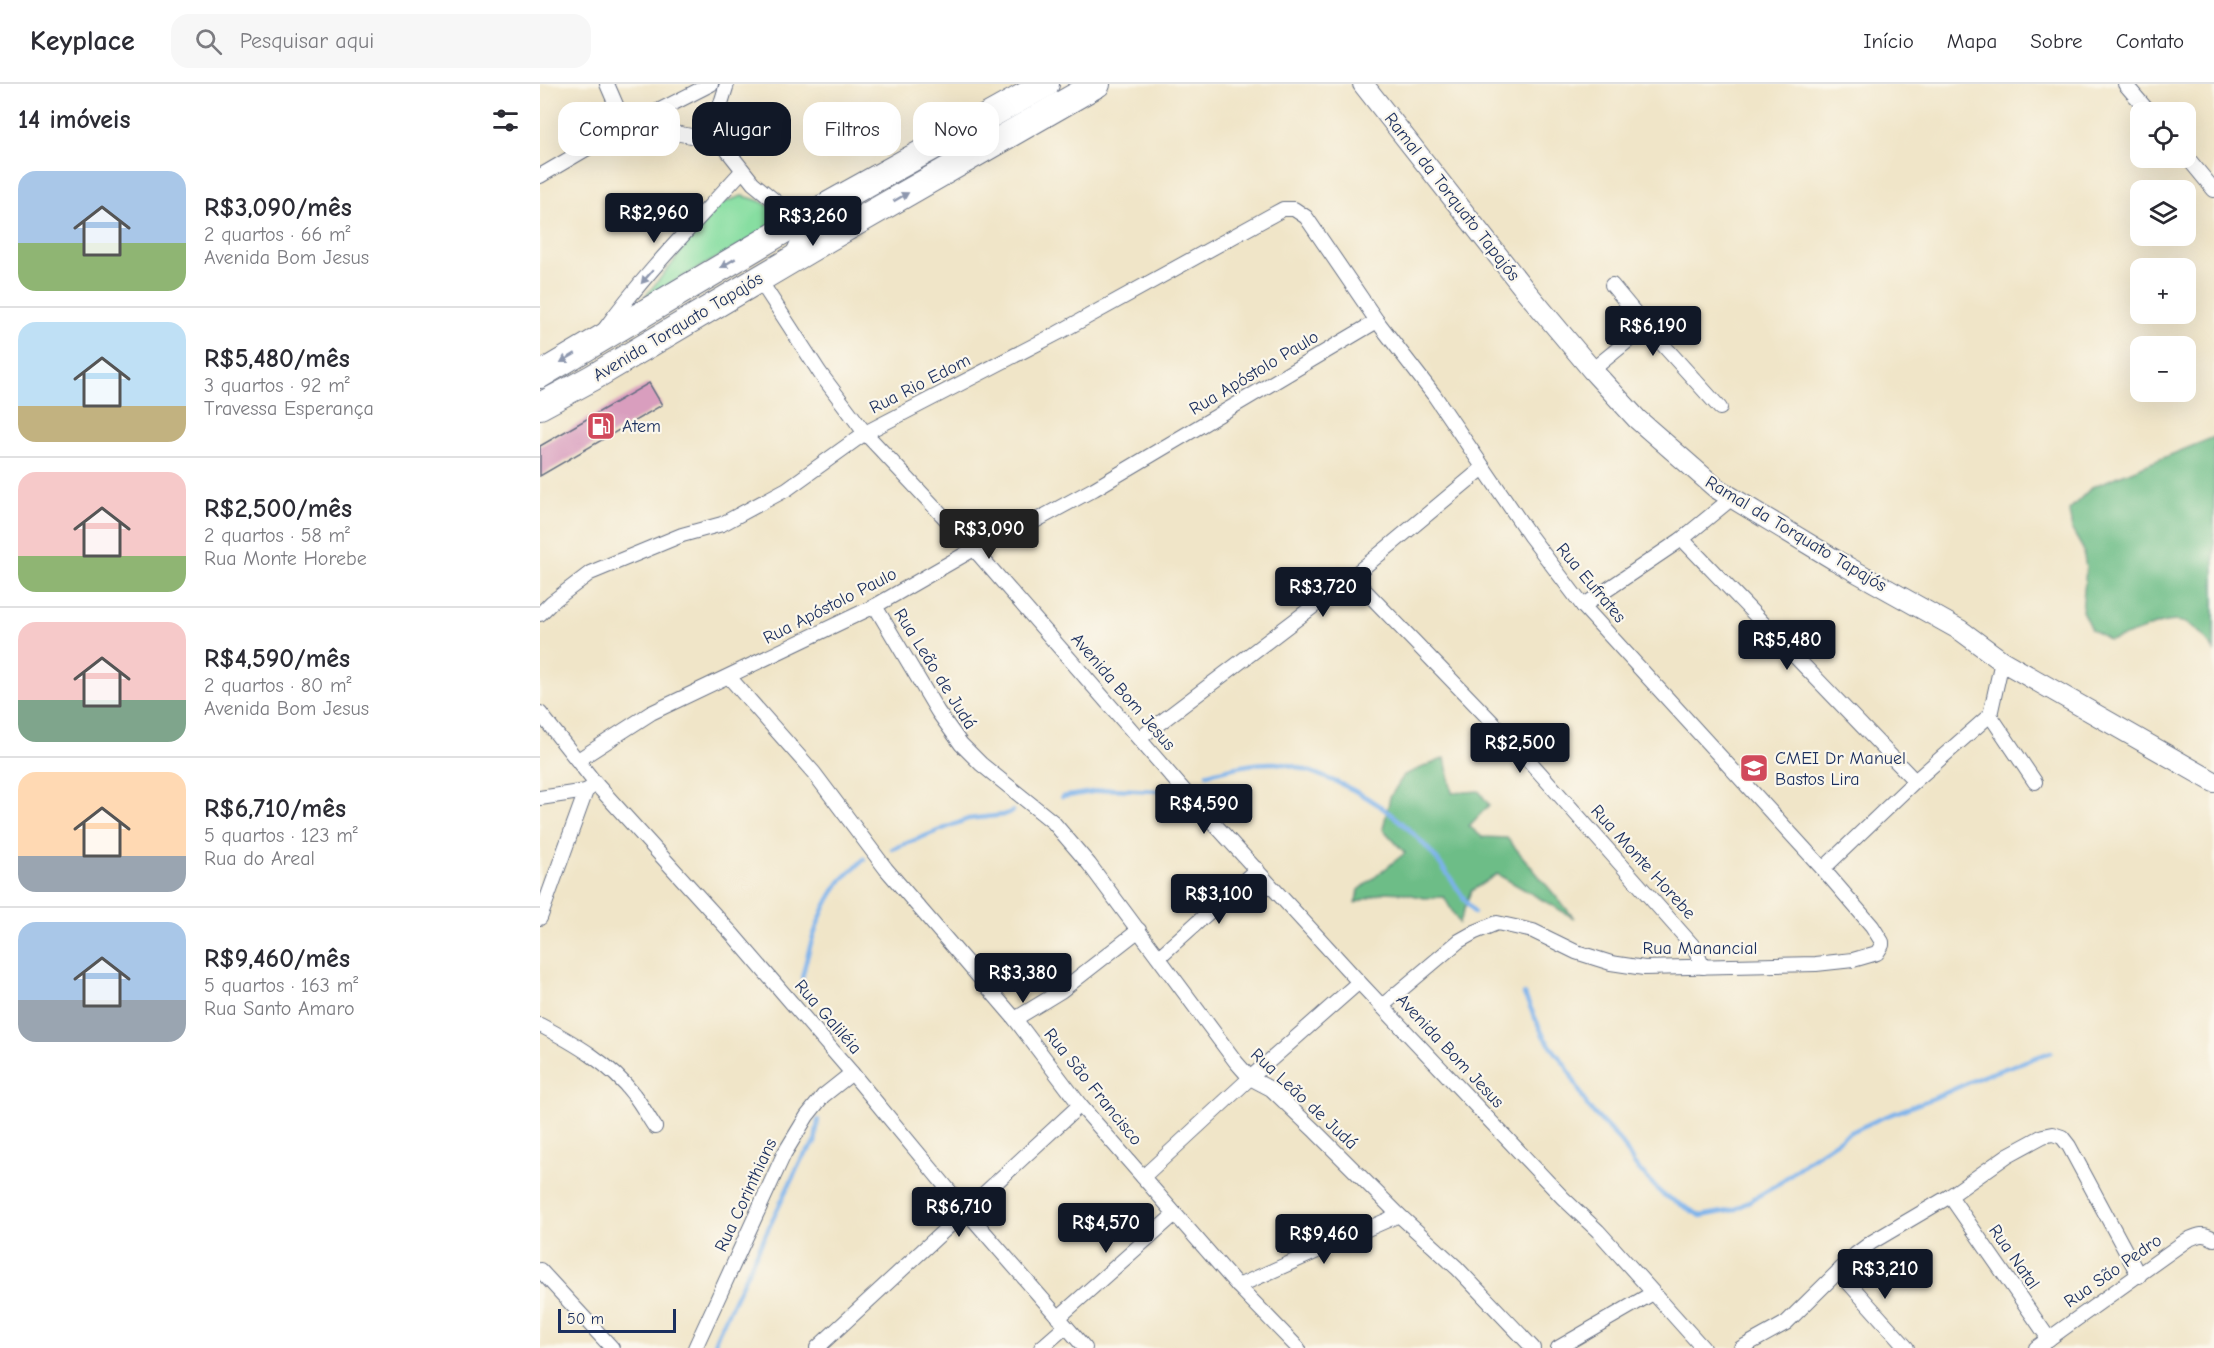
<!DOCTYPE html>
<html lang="pt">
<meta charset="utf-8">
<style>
:root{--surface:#fff;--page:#f7f7f7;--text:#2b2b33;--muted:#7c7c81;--line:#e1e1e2;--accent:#111827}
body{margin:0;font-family:"Comic Neue",sans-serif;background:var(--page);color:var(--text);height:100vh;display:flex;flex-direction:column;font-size:22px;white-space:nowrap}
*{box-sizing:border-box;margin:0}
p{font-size:20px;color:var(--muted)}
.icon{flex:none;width:33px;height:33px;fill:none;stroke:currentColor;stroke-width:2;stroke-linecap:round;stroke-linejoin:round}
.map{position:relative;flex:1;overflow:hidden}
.drawer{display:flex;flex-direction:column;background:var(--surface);width:540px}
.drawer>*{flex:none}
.guide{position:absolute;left:18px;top:18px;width:570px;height:54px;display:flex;gap:12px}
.tools{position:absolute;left:1590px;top:18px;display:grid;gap:12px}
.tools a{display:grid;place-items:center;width:66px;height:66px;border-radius:12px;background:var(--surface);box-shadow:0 6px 24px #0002;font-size:30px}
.scale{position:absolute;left:18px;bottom:15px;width:118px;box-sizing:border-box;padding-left:6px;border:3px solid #1b2f5e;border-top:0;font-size:16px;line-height:21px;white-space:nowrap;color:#1b2f5e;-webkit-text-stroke:4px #fbf7ec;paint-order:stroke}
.price{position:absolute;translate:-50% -51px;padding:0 14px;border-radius:6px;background:var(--accent);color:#fff;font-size:20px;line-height:39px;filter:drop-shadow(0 2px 3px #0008)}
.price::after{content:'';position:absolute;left:50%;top:36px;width:18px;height:14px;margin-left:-9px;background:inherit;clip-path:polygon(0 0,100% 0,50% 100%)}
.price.active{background:#222;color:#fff}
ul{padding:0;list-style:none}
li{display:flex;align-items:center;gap:18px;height:150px;padding:0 18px}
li+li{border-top:2px solid var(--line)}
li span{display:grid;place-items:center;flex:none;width:168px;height:120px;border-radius:18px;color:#555}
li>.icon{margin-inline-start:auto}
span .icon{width:72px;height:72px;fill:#fffc;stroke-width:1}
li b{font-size:26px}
h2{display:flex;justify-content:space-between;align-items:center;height:72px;padding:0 18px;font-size:26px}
.pill{padding:0 21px;border-radius:18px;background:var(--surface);box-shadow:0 6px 24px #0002;font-size:21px;line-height:54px}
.pill.active{background:var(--accent);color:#fff}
header{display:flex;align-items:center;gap:36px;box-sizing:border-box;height:84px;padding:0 30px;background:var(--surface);border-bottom:2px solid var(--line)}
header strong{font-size:28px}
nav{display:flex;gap:33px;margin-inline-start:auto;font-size:21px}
.search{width:420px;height:54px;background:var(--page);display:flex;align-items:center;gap:15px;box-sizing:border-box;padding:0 21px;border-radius:18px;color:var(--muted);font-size:22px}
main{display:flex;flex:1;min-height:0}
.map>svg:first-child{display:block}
.green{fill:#87dea1;stroke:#518680;stroke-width:1.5}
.forest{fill:#6dbd87;stroke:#447672;stroke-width:1.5}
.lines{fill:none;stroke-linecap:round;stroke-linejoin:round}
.stream{stroke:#7cb2eb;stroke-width:4.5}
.building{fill:#d99ebe}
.street-casing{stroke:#666f83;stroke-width:16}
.secondary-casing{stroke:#666f83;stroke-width:22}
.highway-casing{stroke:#666f83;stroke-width:28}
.street{stroke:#fff;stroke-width:14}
.secondary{stroke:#fff;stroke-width:20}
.highway{stroke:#fff;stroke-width:26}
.oneway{fill:#8d97ae}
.labels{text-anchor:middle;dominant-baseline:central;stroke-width:4.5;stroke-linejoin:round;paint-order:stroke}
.street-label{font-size:18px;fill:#1b2f5e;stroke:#fbf7ec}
.poi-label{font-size:18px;fill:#1b2f5e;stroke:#fbf7ec;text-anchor:start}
</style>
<header>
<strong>Keyplace</strong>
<div class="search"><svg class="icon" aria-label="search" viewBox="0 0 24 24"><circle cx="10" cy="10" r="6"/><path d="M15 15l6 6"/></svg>Pesquisar aqui</div>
<nav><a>Início</a><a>Mapa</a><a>Sobre</a><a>Contato</a></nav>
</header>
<main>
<section class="drawer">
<h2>14 imóveis<svg class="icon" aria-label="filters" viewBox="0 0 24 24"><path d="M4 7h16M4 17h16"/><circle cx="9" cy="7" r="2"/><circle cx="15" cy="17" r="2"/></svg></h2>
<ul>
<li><span style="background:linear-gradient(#a9c7e8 60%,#8fb573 0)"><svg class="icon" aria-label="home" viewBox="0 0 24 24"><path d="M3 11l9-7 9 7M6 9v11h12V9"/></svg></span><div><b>R$3,090/mês</b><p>2 quartos · 66 m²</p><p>Avenida Bom Jesus</p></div></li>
<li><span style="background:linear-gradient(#bfe0f5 70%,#c2b280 0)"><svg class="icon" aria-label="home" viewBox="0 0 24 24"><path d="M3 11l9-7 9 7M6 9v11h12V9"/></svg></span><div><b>R$5,480/mês</b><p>3 quartos · 92 m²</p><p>Travessa Esperança</p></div></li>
<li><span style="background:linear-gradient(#f6c9c9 70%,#8fb573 0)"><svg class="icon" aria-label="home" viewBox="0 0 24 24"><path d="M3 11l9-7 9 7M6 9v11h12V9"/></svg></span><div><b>R$2,500/mês</b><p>2 quartos · 58 m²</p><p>Rua Monte Horebe</p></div></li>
<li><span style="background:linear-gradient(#f6c9c9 65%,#7fa58c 0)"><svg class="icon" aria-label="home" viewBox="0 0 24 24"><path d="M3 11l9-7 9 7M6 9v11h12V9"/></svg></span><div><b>R$4,590/mês</b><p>2 quartos · 80 m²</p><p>Avenida Bom Jesus</p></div></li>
<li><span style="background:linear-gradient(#ffd9b3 70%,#9aa5b1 0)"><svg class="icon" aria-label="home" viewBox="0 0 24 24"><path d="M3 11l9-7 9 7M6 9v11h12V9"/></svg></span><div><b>R$6,710/mês</b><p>5 quartos · 123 m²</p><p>Rua do Areal</p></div></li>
<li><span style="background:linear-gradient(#a9c7e8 65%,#9aa5b1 0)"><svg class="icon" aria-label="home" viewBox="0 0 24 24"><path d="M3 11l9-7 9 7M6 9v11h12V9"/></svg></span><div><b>R$9,460/mês</b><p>5 quartos · 163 m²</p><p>Rua Santo Amaro</p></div></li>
</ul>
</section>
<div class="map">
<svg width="1674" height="1264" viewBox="0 0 1674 1264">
<rect width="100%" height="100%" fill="#fbf7ec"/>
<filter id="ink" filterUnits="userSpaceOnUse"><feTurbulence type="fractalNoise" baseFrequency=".0167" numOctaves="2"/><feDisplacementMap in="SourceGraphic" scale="12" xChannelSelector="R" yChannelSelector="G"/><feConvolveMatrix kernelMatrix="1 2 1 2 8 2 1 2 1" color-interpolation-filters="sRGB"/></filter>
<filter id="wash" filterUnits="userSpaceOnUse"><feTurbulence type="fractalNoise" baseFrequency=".008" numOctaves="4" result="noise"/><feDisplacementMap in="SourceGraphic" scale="24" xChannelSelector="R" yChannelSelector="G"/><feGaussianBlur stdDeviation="1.35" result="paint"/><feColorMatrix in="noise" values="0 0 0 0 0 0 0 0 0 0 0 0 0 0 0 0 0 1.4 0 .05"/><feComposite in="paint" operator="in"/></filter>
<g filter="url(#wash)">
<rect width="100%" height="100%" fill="#f0e5c8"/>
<path class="green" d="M202 112C220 116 234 121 242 138L103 215 132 180 170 128 177 121Z"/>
<g class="forest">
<path d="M1674 353V567C1640 513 1617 547 1569 556L1551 545 1542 527 1546 485 1543 465 1532 446 1529 426 1552 403Z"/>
<path d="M905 674 912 709 939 707 949 721 929 742 942 753 967 754 1034 834 957 790 931 807 919 839 904 813 884 814 864 809 845 808 815 819 819 806 865 769 843 745 850 713 864 691Z"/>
</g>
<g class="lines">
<g class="stream">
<path d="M667 690C689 685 713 678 735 679 752 680 769 687 784 693 824 708 861 734 889 766 906 785 919 808 934 829"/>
<path d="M522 713 570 705 619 707"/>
<path d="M352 765 428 735 464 731 473 727"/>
<path d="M262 894C269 862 280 824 300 798 307 790 316 783 324 775"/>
<path d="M984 910 1004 953 1026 982 1048 1023 1082 1059 1094 1080 1122 1110 1161 1132 1194 1126 1237 1101 1267 1077 1309 1049 1339 1035 1394 1014 1443 992 1511 968"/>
<path d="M175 1264 176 1254 262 1074 275 1059 278 1036"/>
</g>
</g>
<g id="blocks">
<path class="building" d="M109 299 122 321 0 392V362Z"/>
</g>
</g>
<g filter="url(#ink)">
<use href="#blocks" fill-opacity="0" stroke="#666f83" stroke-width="1.5"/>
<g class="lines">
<g class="street-casing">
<g id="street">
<path d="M67 0 86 44"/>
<path d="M187 0 177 32 183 61 213 99 252 131 256 139 259 156 251 173"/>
<path d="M1585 0 1609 28"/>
<path d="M102 36 129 48 168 55 183 61"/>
<path d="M1646 72 1674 106"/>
<path d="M0 92 65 54 171 0"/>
<path d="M219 195 280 289 325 349 434 465 647 710 819 898 1023 1114 1058 1147 1163 1264"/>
<path d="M1072 201 1106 242 1180 324"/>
<path d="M64 246C105 189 155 139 202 87"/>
<path d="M1052 286 1106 242"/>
<path d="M1142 455 1375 697"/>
<path d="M812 493 984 671 1154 863 1163 883"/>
<path d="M335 522 398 628 421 660 441 680 513 738 549 780 696 978 710 994 731 1005 776 1048 859 1131 917 1184 993 1264"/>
<path d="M1043 522 1142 455 1192 414"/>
<path d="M0 530 12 518 50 489 142 451 182 440 247 405 325 349 518 249 734 130 743 125H754L766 133 837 237 894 311 990 452 1043 522 1283 785 1332 842 1342 858V861L1337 869 1313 876 1276 880 1104 884 1071 879 1036 868 993 847 957 839 935 848 919 857 842 922"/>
<path d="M189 593 274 689 346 785 475 935 540 1021 698 1202 758 1264"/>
<path d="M0 629 56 700 194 852 312 989 426 1127 545 1264"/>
<path d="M1450 631 1495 698"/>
<path d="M600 654 812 493 943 384"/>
<path d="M38 676 111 629 335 522 434 465 471 450 554 405 837 237"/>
<path d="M0 714 46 707"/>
<path d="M1283 785 1375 697 1450 631 1462 577"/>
<path d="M0 834 46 707 56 700"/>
<path d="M620 872 717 785"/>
<path d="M475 935 521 907 599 846"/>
<path d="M0 941C34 959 71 980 94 1011 102 1021 108 1033 115 1043"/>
<path d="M603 1093 710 994 819 898"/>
<path d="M1410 1112 1509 1255"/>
<path d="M0 1186 72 1264"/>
<path d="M1299 1188 1367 1264"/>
<path d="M698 1202 859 1131"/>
<path d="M518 1234 635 1130"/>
<path d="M155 1264 244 1070 267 1032 283 1012 312 989"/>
<path d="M277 1264 540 1021"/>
<path d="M501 1264 525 1243"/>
<path d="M1018 1264 1113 1209"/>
<path d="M1201 1264 1246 1239 1316 1170 1332 1158 1410 1112 1468 1071 1503 1052 1513 1050 1522 1053 1529 1062 1599 1192"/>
<path d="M1496 1264 1647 1156C1658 1151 1663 1148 1674 1155"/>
</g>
</g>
<g class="secondary-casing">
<path id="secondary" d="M823 0 985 206 1052 286 1097 335 1176 404 1295 476 1420 546 1462 577 1674 698"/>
</g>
<g class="highway-casing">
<g id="highway">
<path d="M0 291 256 139 506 0"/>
<path d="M0 322 52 294 287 155 557 0"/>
</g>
</g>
<use href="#street" class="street"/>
<use href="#secondary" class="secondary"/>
<use href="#highway" class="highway"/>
</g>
<defs><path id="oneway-solid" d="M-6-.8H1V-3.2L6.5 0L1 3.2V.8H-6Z" transform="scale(1.5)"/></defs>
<g class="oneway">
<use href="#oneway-solid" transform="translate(361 113) rotate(-30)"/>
<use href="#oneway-solid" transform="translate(188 179) rotate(149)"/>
<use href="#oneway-solid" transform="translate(107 193) rotate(131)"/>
<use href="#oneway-solid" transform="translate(28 274) rotate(149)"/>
</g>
</g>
<defs>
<g id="fuel-square" transform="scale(1.5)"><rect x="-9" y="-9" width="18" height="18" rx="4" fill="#d1495b" stroke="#fbf7ec"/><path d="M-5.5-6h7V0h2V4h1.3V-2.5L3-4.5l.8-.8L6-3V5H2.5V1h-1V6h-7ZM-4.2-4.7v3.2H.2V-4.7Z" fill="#fff"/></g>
<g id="school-square" transform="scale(1.5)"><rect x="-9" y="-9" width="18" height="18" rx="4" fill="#d1495b" stroke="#fbf7ec"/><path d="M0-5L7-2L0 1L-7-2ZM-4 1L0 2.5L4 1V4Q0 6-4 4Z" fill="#fff"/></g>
</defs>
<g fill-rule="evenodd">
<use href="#fuel-square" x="61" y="342"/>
<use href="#school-square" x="1214" y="684"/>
</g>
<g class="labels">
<g class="street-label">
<text transform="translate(912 113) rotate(52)">Ramal da Torquato Tapajós</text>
<text transform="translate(138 243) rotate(-31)">Avenida Torquato Tapajós</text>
<text transform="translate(714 289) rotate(-31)">Rua Apóstolo Paulo</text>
<text transform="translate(380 300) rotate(-27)">Rua Rio Edom</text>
<text transform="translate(1256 450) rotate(31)">Ramal da Torquato Tapajós</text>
<text transform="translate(1051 499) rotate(50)">Rua Eufrates</text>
<text transform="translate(290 522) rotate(-27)">Rua Apóstolo Paulo</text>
<text transform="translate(395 585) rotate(58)">Rua Leão de Judá</text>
<text transform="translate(583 608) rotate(49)">Avenida Bom Jesus</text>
<text transform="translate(1103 778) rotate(48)">Rua Monte Horebe</text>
<text x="1160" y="864">Rua Manancial</text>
<text transform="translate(288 933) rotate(49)">Rua Galiléia</text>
<text transform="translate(910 967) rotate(47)">Avenida Bom Jesus</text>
<text transform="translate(553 1003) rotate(51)">Rua São Francisco</text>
<text transform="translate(764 1015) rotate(43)">Rua Leão de Judá</text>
<text transform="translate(206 1111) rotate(-65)">Rua Corinthians</text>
<text transform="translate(1474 1173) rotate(55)">Rua Natal</text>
<text transform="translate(1573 1187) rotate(-35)">Rua São Pedro</text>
</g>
<g class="poi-label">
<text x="82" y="342">Atem</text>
<text x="1235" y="674">CMEI Dr Manuel<tspan x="1235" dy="21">Bastos Lira</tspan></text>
</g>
</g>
</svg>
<div class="tools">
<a><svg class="icon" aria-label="locate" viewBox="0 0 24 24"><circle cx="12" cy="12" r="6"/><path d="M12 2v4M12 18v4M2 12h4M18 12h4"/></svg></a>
<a><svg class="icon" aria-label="layers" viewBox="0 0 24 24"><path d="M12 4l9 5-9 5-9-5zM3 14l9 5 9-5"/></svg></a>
<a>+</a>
<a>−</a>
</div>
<div class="scale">50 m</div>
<b class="price" style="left:114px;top:160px">R$2,960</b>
<b class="price" style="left:273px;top:163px">R$3,260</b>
<b class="price" style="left:1113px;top:273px">R$6,190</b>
<b class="price active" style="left:449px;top:476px">R$3,090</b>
<b class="price" style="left:783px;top:534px">R$3,720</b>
<b class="price" style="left:1247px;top:587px">R$5,480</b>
<b class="price" style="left:980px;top:690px">R$2,500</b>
<b class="price" style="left:664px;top:751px">R$4,590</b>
<b class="price" style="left:679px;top:841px">R$3,100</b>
<b class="price" style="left:483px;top:920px">R$3,380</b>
<b class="price" style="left:419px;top:1154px">R$6,710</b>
<b class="price" style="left:566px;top:1170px">R$4,570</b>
<b class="price" style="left:784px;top:1181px">R$9,460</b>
<b class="price" style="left:1345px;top:1216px">R$3,210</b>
<div class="guide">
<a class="pill">Comprar</a>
<a class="pill active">Alugar</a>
<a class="pill">Filtros</a>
<a class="pill">Novo</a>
</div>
</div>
</main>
